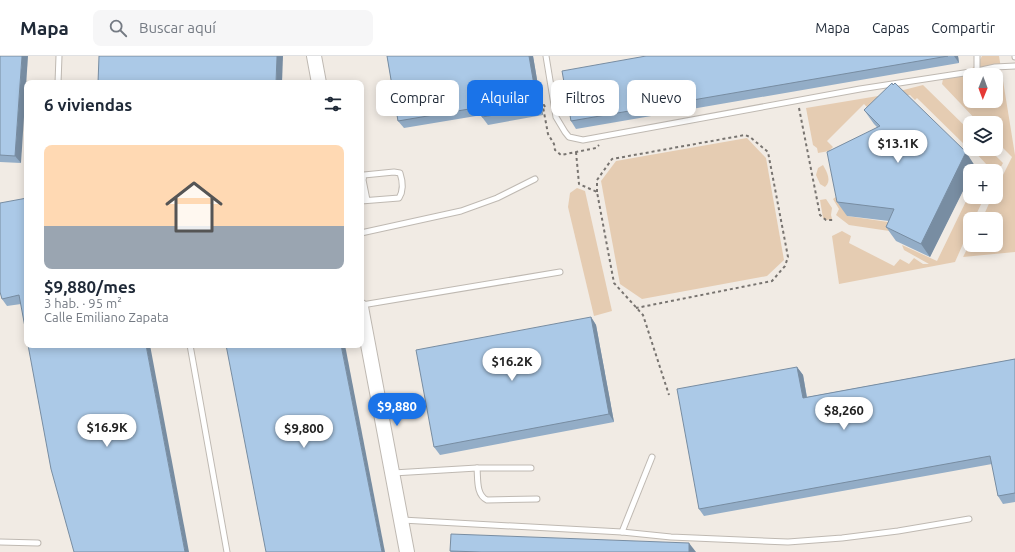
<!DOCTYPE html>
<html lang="es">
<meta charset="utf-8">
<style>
:root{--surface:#fff;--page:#f6f6f7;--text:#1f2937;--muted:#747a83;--line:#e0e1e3;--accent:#1a73e8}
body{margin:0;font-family:Ubuntu,sans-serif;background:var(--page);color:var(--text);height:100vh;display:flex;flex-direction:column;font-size:15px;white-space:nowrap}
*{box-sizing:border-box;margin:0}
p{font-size:13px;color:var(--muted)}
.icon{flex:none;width:22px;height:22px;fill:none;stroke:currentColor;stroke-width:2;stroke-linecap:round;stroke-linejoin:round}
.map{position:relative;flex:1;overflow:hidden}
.panel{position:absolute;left:24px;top:24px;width:340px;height:268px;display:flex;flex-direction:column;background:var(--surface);border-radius:8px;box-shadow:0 2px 10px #0003}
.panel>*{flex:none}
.banner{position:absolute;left:376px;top:24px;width:380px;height:36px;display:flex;gap:8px}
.needle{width:26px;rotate:181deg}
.buttons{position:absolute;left:963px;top:12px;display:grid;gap:8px}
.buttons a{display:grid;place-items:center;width:40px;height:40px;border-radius:8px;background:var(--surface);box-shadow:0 2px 10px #0003;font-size:20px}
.price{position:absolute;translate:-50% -34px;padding:0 9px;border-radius:14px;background:#fff;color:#222;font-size:13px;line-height:26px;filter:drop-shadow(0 1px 2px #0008)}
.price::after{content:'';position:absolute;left:50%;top:24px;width:12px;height:9px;margin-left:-6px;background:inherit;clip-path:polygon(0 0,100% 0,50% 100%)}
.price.active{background:var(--accent);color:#fff}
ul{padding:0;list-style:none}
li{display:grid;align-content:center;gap:8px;height:212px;padding:0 20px}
li span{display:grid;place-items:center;height:124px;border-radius:8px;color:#555}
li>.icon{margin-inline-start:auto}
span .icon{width:72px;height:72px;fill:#fffc;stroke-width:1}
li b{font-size:17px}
h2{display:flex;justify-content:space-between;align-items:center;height:48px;padding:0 20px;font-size:17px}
.pill{padding:0 14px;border-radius:8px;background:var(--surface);box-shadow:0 2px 10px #0003;font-size:14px;line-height:36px}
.pill.active{background:var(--accent);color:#fff}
header{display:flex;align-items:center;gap:24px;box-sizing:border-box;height:56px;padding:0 20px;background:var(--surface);border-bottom:1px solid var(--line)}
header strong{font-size:19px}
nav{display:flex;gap:22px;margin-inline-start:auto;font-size:14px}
.search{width:280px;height:36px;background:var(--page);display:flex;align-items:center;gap:10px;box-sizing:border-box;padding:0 14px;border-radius:8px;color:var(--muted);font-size:15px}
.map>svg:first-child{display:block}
.green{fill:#e5ccb2;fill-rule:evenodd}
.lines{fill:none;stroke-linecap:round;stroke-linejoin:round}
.lane-casing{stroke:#bfb9b2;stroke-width:7}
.secondary-casing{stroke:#bfb9b2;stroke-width:16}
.path{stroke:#787470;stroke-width:2;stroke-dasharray:3 3;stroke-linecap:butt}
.lane{stroke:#fff;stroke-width:5}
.secondary{stroke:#fff;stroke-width:14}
.wall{fill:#93adc7}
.shaded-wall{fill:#788da2}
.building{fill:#abc9e7;stroke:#788da2}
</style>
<header>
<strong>Mapa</strong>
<div class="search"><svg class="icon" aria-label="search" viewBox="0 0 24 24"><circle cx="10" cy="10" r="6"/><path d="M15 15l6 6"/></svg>Buscar aquí</div>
<nav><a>Mapa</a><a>Capas</a><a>Compartir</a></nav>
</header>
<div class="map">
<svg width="1015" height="496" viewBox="0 0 1015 496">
<rect width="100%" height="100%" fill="#f1ebe4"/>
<g class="green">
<path d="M982 0H999L1015 99V196L963 201 970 187V189H996V163H982L992 141H996V133L1012 101 996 85V67H979L942 28 943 23C958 18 975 16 982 0ZM970 19H996V45H970Z"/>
<path d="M923 29 970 75V92L969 93 917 42 915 44 910 39 901 40 888 38Z"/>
<path d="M884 39 869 53 864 48 827 85 833 91 829 95 818 97 817 92 813 89 806 52Z"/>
<path d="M747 82 766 102 784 204 767 220 642 243 620 228 601 125 616 105Z"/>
<path d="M976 93H989L1003 107 996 120V115H985L987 109 974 95Z"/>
<path d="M823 109C827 116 832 125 825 131L820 128 816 119 818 112Z"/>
<path d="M577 132 585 135 612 255 594 260 568 151 570 137Z"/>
<path d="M970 137V141L984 142 974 163H970V172L955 206 839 228 832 180 842 175 851 180 849 187 894 210 900 203 909 208 914 202 923 208H929L904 194 902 189 937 205Z"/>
<path d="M840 138 847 160 895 167 896 176 849 169 836 159 839 153 833 143Z"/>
<path d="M826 143 832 152 831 159 832 163 827 164 823 162 820 144Z"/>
</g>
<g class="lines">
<g class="lane-casing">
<g id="lane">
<path d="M546 0 556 61 565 76 569 81 583 84 860 33 977 15V0"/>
<path d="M1015 0V1"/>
<path d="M977 15 995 11 1015 10"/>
<path d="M58 27 59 0"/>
<path d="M361 145 399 142C404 134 403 126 400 117L394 116 364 119 363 124 367 144"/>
<path d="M361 177 461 155 497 142 535 123"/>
<path d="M362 249 560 216"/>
<path d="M190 289 227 496"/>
<path d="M531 412H477C478 423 476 439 487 444L537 443"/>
<path d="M393 417 477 412"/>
<path d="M402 464 622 476 671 481 788 486 842 482 898 475 969 463"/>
<path d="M622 476 652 401"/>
<path d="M0 486 38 487"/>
</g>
</g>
<g class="secondary-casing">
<g id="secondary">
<path d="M314 0 319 27"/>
<path d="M361 251 407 496"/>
</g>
</g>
<g class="path">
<path d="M545 51 544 49 543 51 548 78 554 88 555 94 561 99 596 92 599 89"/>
<path d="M799 52 820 159 826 164H835"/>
<path d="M576 96 579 128 597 136 614 227 643 259 669 339"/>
<path d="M597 136V124L612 103 745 79 750 81 768 96 788 201 785 210 772 225 636 252"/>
</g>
<use href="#lane" class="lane"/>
<use href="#secondary" class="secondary"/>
</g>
<g class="wall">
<path d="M0 0 21 107 0 106Z"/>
<path d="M387 0H533L543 59 488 69 482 61V59L404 72 398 65Z"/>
<path d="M646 0H958L959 7 576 73 571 65Z"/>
<path d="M893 29 975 110 930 201 896 185 886 171 889 165 847 160 837 146 877 71 874 68 864 54Z"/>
<path d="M0 147 21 248 7 250 2 243Z"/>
<path d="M591 261 596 269 614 366 440 399 434 391Z"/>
<path d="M1015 303V446L1003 448 998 440 992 408 704 460 699 453 797 311 803 319 807 341Z"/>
<path d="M450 495 696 496H451Z"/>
</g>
<g class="shaded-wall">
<path d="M22 0H28L21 107 15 100Z"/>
<path d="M277 0H283L282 27H276Z"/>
<path d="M529 0H533L543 59 538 52Z"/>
<path d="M954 0H958L959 7Z"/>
<path d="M966 96 975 110 973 115H970V121L930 201 921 188Z"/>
<path d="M591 261 596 269 614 366 609 358Z"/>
<path d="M146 289H150L189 496H185Z"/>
<path d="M341 289H345L385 496H382Z"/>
<path d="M797 311 803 319 808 349 803 342Z"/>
<path d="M689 487 696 496H689Z"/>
</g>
<g class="building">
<path d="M0 0H22L15 100 0 99Z"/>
<path d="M99 0H277L276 27H98Z"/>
<path d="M387 0H529L538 52 482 61 481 51 398 65Z"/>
<path d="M646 0H948L571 65 562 15Z"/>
<path d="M892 27 893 29 895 27 966 96 921 188 886 171 894 153 837 146 827 96 880 70 864 54Z"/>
<path d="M27 142V282L19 239 2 243 0 236V147Z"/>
<path d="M591 261 609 358 434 391 416 294Z"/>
<path d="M28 289H146L185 496H74L51 413Z"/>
<path d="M226 289H341L382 496H266Z"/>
<path d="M1015 303V437L998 440 990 400 699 453 677 333 797 311 803 342Z"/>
<path d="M451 478 689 487V496H481L450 495Z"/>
</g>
</svg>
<div class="buttons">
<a><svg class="needle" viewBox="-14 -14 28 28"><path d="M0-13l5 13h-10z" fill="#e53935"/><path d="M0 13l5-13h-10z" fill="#747a83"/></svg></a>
<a><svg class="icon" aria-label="layers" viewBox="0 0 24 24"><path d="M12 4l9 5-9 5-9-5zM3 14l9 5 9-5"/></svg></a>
<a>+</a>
<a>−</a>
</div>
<b class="price" style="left:898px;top:108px">$13.1K</b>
<b class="price" style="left:512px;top:326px">$16.2K</b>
<b class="price active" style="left:397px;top:371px">$9,880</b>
<b class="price" style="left:844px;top:375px">$8,260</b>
<b class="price" style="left:107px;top:392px">$16.9K</b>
<b class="price" style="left:304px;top:393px">$9,800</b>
<div class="banner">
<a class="pill">Comprar</a>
<a class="pill active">Alquilar</a>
<a class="pill">Filtros</a>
<a class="pill">Nuevo</a>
</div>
<section class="panel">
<h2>6 viviendas<svg class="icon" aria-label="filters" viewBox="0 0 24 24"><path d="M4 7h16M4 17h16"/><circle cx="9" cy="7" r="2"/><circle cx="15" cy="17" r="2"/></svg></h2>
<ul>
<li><span style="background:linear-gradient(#ffd9b3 65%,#9aa5b1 0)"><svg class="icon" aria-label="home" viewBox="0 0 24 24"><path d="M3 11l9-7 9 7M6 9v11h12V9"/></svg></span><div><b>$9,880/mes</b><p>3 hab. · 95 m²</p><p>Calle Emiliano Zapata</p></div></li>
</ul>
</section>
</div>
